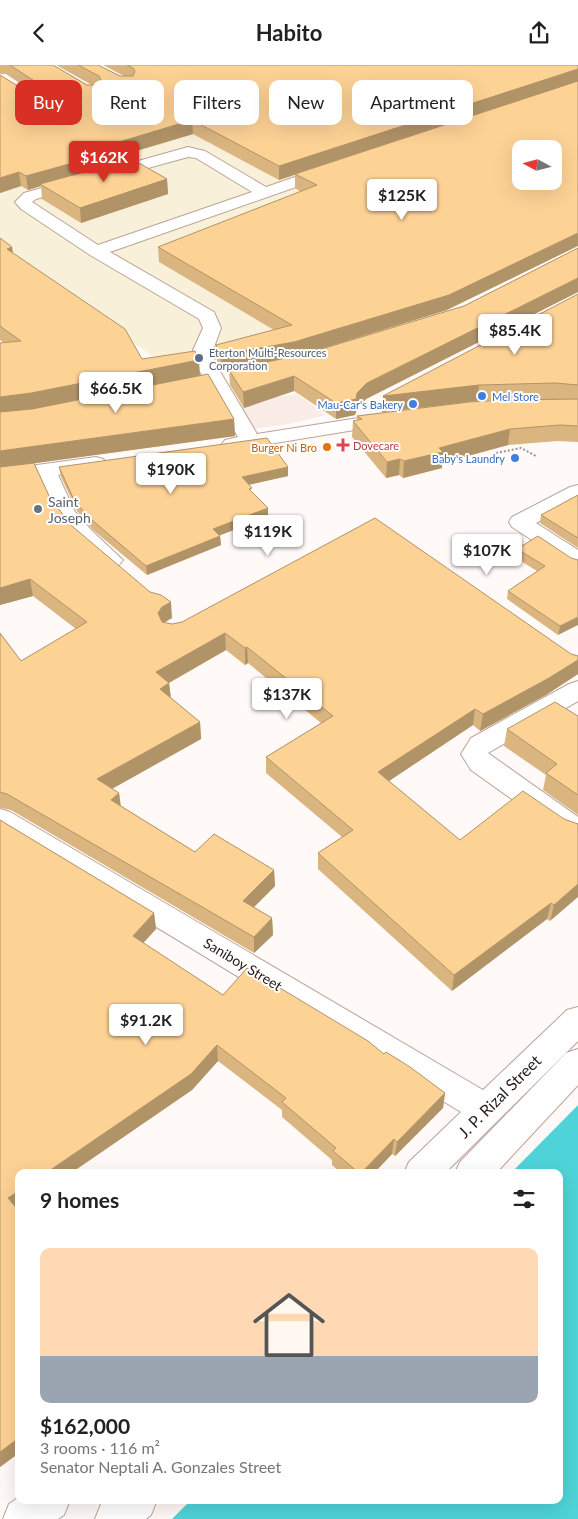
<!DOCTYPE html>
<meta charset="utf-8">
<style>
:root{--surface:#fff;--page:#f2f2f2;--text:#202124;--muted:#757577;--line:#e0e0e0;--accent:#d93025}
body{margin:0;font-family:Lato,sans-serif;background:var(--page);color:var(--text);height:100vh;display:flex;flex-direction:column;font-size:19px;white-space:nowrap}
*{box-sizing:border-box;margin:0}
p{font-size:16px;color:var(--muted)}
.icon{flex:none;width:28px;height:28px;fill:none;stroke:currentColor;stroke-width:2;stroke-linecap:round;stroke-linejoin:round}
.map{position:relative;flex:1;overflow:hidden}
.details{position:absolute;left:15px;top:1104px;width:548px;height:335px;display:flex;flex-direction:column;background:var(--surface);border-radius:10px;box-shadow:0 5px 20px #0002}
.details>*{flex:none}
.hud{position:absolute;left:15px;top:15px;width:549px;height:45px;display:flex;gap:10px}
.needle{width:32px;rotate:277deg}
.fabs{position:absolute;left:512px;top:75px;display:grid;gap:10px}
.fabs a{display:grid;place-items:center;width:50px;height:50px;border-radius:10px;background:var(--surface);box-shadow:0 5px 20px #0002;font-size:25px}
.price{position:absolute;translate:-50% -42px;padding:0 11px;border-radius:5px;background:#fff;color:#222;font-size:16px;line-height:32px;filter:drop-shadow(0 1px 2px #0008)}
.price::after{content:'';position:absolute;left:50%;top:30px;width:15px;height:11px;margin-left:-8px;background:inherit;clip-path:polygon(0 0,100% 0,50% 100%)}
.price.selected{background:var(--accent);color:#fff}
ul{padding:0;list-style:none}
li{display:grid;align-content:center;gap:10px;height:265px;padding:0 25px}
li+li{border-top:1px solid var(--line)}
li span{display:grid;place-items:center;height:155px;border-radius:10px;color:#555}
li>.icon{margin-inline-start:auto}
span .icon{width:90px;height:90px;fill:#fffc;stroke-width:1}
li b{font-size:21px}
h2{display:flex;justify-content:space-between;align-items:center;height:60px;padding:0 25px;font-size:21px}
.chip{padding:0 18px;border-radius:10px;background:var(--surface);box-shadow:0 5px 20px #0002;font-size:18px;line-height:45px}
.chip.selected{background:var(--accent);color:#fff}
header{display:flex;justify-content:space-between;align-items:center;height:65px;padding:0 25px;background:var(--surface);font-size:22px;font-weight:700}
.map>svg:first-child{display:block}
.built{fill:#f9ebe6}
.industrial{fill:#f9f0da;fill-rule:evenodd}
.water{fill:#4ed4d8}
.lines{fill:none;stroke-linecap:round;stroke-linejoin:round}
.minor-casing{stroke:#bba399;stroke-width:2}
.path{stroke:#9c9491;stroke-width:2;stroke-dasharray:2 2;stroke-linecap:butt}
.minor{fill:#fff;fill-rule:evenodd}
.wall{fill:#dab580}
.shaded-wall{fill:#b19368}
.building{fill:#fdd295;stroke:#b19368;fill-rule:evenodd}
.service-dot{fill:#5c6f8a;stroke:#fff;stroke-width:2}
.shop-dot{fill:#3f7fe0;stroke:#fff;stroke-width:2}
.health-dot{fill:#e0444e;stroke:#fff;stroke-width:2}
.food-dot{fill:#e8710a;stroke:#fff;stroke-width:2}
.worship-dot{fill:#6b7280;stroke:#fff;stroke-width:2}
.labels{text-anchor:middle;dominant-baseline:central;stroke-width:4;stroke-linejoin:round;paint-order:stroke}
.far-service-label{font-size:11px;fill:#4e5e75;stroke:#fff;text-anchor:start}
.far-shop-label{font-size:11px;fill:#366cbe;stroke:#fff;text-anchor:end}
.far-health-label{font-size:11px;fill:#be3a42;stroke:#fff;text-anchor:start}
.far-food-label{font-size:11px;fill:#c56008;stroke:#fff;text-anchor:end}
.worship-label{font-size:14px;fill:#5b616d;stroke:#fff;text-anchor:start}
.street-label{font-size:14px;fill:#231a16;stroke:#fff}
.near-street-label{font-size:16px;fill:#231a16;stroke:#fff}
</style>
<header><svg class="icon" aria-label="back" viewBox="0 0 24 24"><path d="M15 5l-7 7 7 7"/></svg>Habito<svg class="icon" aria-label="share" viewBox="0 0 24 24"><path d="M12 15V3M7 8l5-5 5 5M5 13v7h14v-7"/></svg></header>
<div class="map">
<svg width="578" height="1454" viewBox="0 0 578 1454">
<rect width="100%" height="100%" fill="#fff9f7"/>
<path class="built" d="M297 329 325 350 288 359 0 399V372Z"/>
<path class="industrial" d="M578 0V155L335 263 174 306 0 184V66ZM521 84H554V116H521Z"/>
<path class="water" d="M578 1040V1454H172L191 1435H559V1108L512 1107Z"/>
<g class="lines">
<g class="minor-casing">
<g id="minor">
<path d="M188 82 205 86 266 122 330 100 336 102 338 105 336 108 110 187 214 247 221 263 213 285 215 298 257 369 390 348 397 350 400 354 397 358 232 385 225 383 222 379 225 375 238 372 195 298 193 285 203 263 199 254 90 190 21 144 15 137 24 128ZM188 92 196 93 252 127 98 180 32 137 36 134Z"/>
<path d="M96 392 103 394 107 398 103 402 58 410 75 447 92 466 123 495 119 500 111 502 103 500 76 476 54 449 38 412 0 417V405Z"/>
<path d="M578 420V436L536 458 578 485V502L570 500 512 462 509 457 512 452 570 422Z"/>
<path d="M578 616V636L488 688 578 752V776L561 769 471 705 461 689 471 673 569 619Z"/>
<path d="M0 744 10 747 483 1025 567 945 578 942V976L445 1108H404L409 1097 461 1047 0 767Z"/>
<path d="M578 984V1020L496 1108H455L460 1097 566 988Z"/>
<path d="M19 1432V1435H70L64 1450 58 1454H3L9 1439Z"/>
<path d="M106 1435H157L151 1450 146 1454H95L101 1439Z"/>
</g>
</g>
<path class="path" d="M496 388 521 383 536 391"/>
<use href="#minor" class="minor"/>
</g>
<g class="wall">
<path d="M0 0H53L87 20H92L56 0H98L120 11H124L103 0H578L447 245 301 290 464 241 578 183V227L366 334 357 344 355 350 336 354 294 326 244 343 230 320 229 305 232 304 222 306 217 296 216 280 274 265 159 197 158 182 301 127 295 123V109L279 115 193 69 116 92 117 98 167 114 168 129 81 158 42 134 41 121 28 125 21 121 0 128V10L37 33H42L6 9H0Z"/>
<path d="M0 173 12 182 13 188 142 294 200 311 234 354 235 371 34 398 50 433 72 461 172 553 164 558 172 559 571 589 578 591V609L546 630 480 666 473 660 389 716 460 775 564 754 578 759 550 856 547 854 452 926 318 804V788L342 772 266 708V692L321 658 248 598 245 600 226 585 169 618 171 633 200 657 201 674 112 724 119 728 121 741 195 787 274 805 275 821 254 842 272 853 273 870 254 888 11 745 0 743V568L21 596 76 564 33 531 0 540 4 278 0 275Z"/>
<path d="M578 229V377L558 376 508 380 442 398V403L403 413 399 410 386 413 352 372 353 356 357 355V351L496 335 477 336 382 347Z"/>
<path d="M59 402 288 411 249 420 252 428 268 452 219 470 220 471 221 480 147 510 93 465 77 446 61 412Z"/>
<path d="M578 430V483L540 458 541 450Z"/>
<path d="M517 484 571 493 578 495 558 570 507 534 508 526 537 506 516 493Z"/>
<path d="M578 651V750L543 725 546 710 504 681 507 664Z"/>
<path d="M0 755 154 848 156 864 143 878 223 930 384 989 445 1028 443 1043 395 1091 392 1089 374 1108H341L332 1100V1095L282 1052V1045L218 996 192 1025 71 1108H19V1144H17L19 1146V1388L0 1402Z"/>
</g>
<g class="shaded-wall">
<path d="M578 4V17L279 115V101Z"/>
<path d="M192 55 193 69 116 92 117 100 40 119 41 121 28 125 26 111 106 81Z"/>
<path d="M19 107 21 121 0 128V113Z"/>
<path d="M167 114 168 129 81 158 80 143Z"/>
<path d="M578 168V181L447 245 294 292 222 306 221 290Z"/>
<path d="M12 182 14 197 7 184Z"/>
<path d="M578 213V227L366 334 357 344 355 350 336 354V338L367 318Z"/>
<path d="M199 295 200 311 34 344 0 348V332Z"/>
<path d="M294 311V326L244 343 243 327Z"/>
<path d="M479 320 477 336 382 347 383 331Z"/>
<path d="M234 354 235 371 0 403V386Z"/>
<path d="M510 364 508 380 442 398V403L403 413 404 396 439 383Z"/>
<path d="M400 394 399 410 386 413 387 397Z"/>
<path d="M288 402V411L242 421V412Z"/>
<path d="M268 443V452L213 473V464Z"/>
<path d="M220 471 221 480 147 510 146 501Z"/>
<path d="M30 514 33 531 0 540V523Z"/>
<path d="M171 537 172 553 163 558 158 548 162 542Z"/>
<path d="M578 552V560L558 570 560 561Z"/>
<path d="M225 568 226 585 158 624 156 607Z"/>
<path d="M247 582 248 598 245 600V583Z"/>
<path d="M578 595V609L546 630 480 666 483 649Z"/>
<path d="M169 618 171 635 160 624Z"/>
<path d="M475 644 473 660 377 724 378 707Z"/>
<path d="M200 657 201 674 99 731 97 714Z"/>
<path d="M119 728 121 745 111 735Z"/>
<path d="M274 805 275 821 244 852 243 836Z"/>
<path d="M578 819V832L550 856 554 840Z"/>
<path d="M551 838 547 854 452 926 454 910Z"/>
<path d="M154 848 156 864 135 887 133 871Z"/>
<path d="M272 853 273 870 254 888V872Z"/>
<path d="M217 980 218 996 192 1025 71 1108H46Z"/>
<path d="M445 1028 443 1043 395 1091 397 1077Z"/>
<path d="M394 1074 392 1089 374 1108H361Z"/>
<path d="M19 1126V1144L13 1147 8 1133Z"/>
<path d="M19 1373V1388L0 1402V1387Z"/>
</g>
<g class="building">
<path d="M10 0H53L87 20H99L101 15 99 11 78 0H98L120 11H133L135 6 133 3 127 0H578V4L279 101 192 55 106 81 116 86 26 111 19 107 0 113V10L37 33H50L51 27Z"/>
<path d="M578 16V168L449 230 294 277 221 290 216 280 292 260 158 182 317 120 295 109ZM521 84H554V116H521Z"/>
<path d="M132 94 167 114 80 143 40 119Z"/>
<path d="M0 173 12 182 7 184 125 264 142 294 195 286 199 295 31 328 0 332V278L21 276 0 261Z"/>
<path d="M578 183V213L367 318 357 328 356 334 336 338 294 311 243 327 229 305 305 289 464 241Z"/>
<path d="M578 229V320L555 318 479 320 383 331Z"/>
<path d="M208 309 234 354 0 386V347L32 344Z"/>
<path d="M578 334V361L560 360 510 364 439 383 443 387 404 396 400 394 387 397 353 356 362 354 357 351 469 337 506 335Z"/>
<path d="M267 373 288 402 242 412 252 423 249 424 268 443 213 464 220 471 146 501 92 455 75 437 59 402Z"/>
<path d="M34 398 50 433 72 461 150 527 161 530 171 537 162 542 158 548 162 557 172 559 182 557 375 453 571 589 578 591V595L549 613 483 649 475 644 378 707 460 775 523 726 564 754 578 759V819L554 840 551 838 454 910 318 788 353 765 266 692 333 651 247 582 245 583 225 568 156 607 169 618 160 624 200 657 97 714 119 728 111 735 195 787 214 769 274 805 243 836 272 853 254 872 7 729 0 727V568L21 596 87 557 30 514 0 523V402Z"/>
<path d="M578 430V473L541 450Z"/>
<path d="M538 471 571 493 578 495V552L560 561 508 526 545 501 517 484Z"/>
<path d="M555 637 578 651V730L546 708 557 699 507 664Z"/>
<path d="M0 755 154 848 133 871 223 930 247 903 368 976 384 989 386 987 410 1002 445 1028 397 1077 394 1074 361 1108H359L333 1086 336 1083 282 1037 286 1033 217 980 191 1009 46 1108H19V1126L8 1133 19 1146V1373L0 1387Z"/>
</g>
<circle class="service-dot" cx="199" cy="293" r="5"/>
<g class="shop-dot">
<circle cx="482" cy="331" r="5"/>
<circle cx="413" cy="339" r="5"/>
<circle cx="515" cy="393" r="5"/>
</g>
<path class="health-dot" d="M340.5 372.5h5v5h5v5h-5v5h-5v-5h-5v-5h5z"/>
<circle class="food-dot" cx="327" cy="382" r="5"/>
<circle class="worship-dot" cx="38" cy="444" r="5"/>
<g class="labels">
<g class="far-service-label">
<text x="209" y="287">Eterton Multi-Resources<tspan x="209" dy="13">Corporation</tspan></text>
</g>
<g class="far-shop-label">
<text x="492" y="331" text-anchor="start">Mel Store</text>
<text x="403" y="339">Mau-Car's Bakery</text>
<text x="505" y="393">Baby's Laundry</text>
</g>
<g class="far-health-label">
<text x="353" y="380">Dovecare</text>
</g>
<g class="far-food-label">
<text x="317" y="382">Burger Ni Bro</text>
</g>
<g class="worship-label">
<text x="48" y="436">Saint<tspan x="48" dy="16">Joseph</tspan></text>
</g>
<g class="street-label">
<text transform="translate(243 899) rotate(31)">Saniboy Street</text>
</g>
<g class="near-street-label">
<text transform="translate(499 1031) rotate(-45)">J. P. Rizal Street</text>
</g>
</g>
</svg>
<div class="fabs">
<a><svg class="needle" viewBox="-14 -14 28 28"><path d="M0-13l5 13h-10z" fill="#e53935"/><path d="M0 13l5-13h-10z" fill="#757577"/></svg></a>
</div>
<b class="price selected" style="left:104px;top:118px">$162K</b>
<b class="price" style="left:402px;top:156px">$125K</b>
<b class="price" style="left:515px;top:291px">$85.4K</b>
<b class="price" style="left:116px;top:349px">$66.5K</b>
<b class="price" style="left:171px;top:430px">$190K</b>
<b class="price" style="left:268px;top:492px">$119K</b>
<b class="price" style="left:487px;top:511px">$107K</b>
<b class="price" style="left:287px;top:655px">$137K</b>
<b class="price" style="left:146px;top:981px">$91.2K</b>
<div class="hud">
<a class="chip selected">Buy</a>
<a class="chip">Rent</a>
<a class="chip">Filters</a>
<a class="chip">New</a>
<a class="chip">Apartment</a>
</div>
<section class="details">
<h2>9 homes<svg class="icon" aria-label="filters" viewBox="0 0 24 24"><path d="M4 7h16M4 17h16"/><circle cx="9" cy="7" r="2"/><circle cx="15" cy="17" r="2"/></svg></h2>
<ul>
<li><span style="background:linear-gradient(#ffd9b3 70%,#9aa5b1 0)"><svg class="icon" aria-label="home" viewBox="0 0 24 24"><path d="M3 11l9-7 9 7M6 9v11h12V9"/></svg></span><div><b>$162,000</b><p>3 rooms · 116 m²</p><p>Senator Neptali A. Gonzales Street</p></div></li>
</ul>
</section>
</div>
